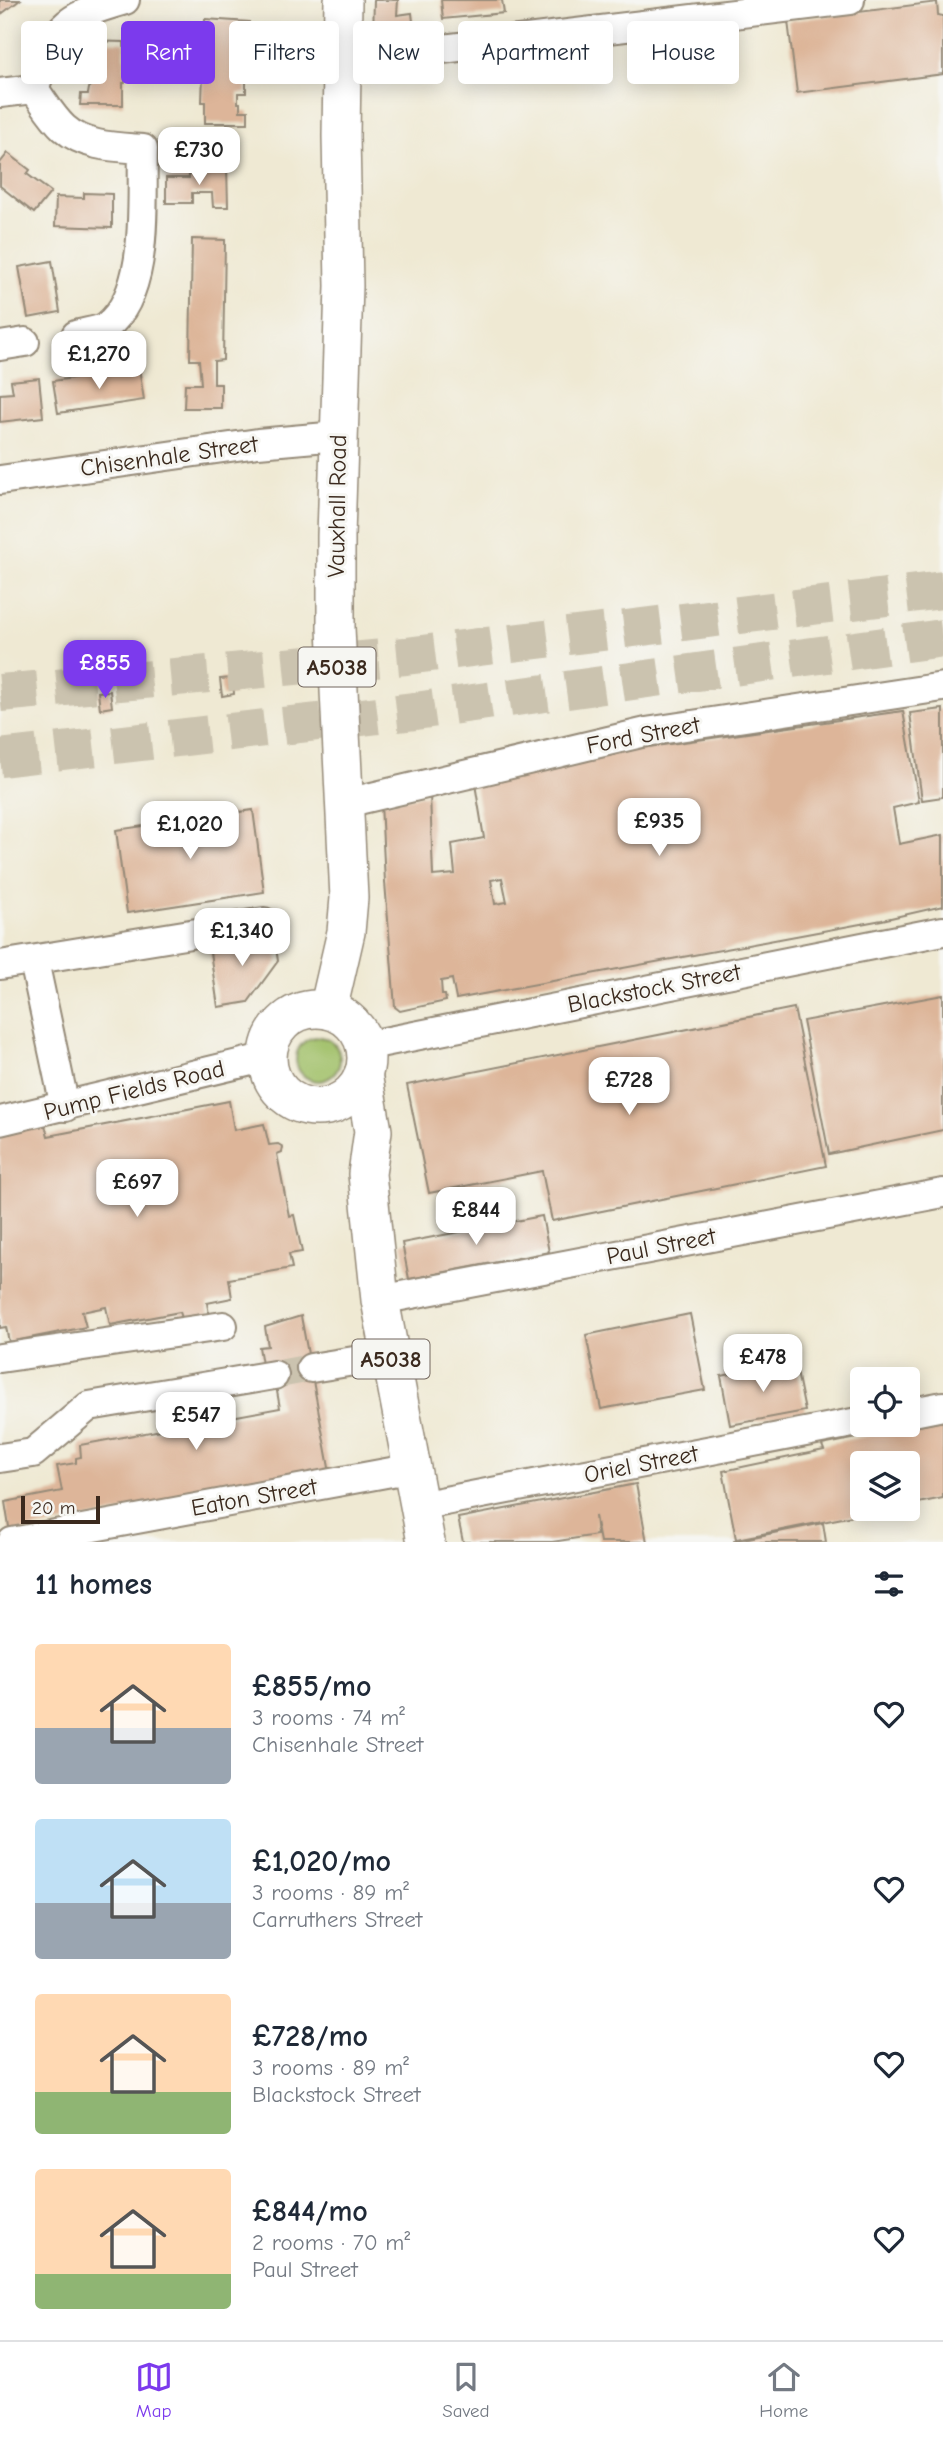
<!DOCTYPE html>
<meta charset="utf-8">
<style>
:root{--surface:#fff;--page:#f2f2f3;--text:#1f2937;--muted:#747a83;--line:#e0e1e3;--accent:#7c3aed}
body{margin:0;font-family:"Comic Neue",sans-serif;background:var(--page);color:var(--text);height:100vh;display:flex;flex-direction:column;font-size:26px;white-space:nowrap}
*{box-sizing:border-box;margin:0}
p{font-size:23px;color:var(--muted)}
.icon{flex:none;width:38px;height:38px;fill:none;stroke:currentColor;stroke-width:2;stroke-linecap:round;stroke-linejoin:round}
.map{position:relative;height:1542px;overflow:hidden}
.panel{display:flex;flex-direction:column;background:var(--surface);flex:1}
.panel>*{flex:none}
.guide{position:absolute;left:21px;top:21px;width:901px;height:63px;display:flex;gap:14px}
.buttons{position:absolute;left:850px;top:1367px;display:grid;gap:14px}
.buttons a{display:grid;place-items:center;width:70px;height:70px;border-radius:7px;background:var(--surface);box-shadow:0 4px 18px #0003;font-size:35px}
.scale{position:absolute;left:21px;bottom:18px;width:79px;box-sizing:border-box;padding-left:7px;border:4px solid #3b2a1e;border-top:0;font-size:19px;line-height:24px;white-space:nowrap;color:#3b2a1e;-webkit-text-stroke:5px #f6f6f2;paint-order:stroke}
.price{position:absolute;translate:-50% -60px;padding:0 16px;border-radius:14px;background:#fff;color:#222;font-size:23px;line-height:46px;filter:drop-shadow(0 2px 4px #0008)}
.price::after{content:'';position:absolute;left:50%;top:42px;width:21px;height:16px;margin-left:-10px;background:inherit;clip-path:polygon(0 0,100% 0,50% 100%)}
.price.active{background:var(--accent);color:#fff}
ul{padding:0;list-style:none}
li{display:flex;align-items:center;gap:21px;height:175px;padding:0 35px}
li span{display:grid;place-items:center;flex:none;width:196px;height:140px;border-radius:7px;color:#555}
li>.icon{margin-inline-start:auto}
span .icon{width:84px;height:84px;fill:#fffc;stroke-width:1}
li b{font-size:30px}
h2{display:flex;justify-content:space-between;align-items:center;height:84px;padding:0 35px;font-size:30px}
.chip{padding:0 24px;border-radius:7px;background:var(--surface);box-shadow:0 4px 18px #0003;font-size:24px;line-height:63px}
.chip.active{background:var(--accent);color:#fff}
.tab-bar{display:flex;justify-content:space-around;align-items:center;height:98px;border-top:2px solid var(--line);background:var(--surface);font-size:19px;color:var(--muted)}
.tab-bar a{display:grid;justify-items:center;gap:4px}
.tab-bar .active{color:var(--accent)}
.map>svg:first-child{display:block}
.green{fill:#a0c068;stroke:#6e7543;stroke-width:2}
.building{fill:#ddb599;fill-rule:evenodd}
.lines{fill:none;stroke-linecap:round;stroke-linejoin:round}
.minor-tunnel{stroke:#cbc3af;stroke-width:28;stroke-dasharray:28 14;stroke-linecap:butt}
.highway-tunnel{stroke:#cbc3af;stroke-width:38;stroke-dasharray:38 19;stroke-linecap:butt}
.minor-casing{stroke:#958a78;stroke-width:32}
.major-casing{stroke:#958a78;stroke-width:40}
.minor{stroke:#fff;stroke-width:28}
.major{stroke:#fff;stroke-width:37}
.labels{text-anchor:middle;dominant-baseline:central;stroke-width:6;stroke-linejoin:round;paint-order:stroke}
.shield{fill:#f6f6f2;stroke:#73675e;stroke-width:2}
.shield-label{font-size:23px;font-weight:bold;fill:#3b2a1e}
.street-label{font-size:24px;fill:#3b2a1e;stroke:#f6f6f2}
</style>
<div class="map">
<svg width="943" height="1542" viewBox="0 0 943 1542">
<rect width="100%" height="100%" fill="#f6f6f2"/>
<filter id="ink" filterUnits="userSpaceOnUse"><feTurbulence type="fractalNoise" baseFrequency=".0143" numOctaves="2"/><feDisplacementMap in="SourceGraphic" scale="14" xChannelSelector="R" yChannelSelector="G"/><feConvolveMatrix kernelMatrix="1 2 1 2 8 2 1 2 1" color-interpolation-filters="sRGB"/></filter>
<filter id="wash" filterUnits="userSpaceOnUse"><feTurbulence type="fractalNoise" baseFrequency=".00686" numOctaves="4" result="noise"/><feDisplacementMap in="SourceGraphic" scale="28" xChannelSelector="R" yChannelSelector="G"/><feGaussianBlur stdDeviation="1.57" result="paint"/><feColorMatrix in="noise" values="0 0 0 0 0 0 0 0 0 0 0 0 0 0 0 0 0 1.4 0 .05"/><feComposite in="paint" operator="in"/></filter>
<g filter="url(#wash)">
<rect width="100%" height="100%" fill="#efe9d3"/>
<circle class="green" cx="318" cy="1059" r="22"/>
<g id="blocks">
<g class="building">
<path d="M0 0H20L0 15Z"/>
<path d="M374 0H398L397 15 412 13 414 31 373 36Z"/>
<path d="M441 0H502L504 13 443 19Z"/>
<path d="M937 2 938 15 943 16V74L797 93 788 21Z"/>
<path d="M205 19 249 22 248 33H241L239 43V51H247L246 72H238V81H246V93H238V103H240V111H248V123H205V102H202Z"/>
<path d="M89 41 124 42 125 83H123V105H80L81 94H88L90 83Z"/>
<path d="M8 153 30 170 27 174 51 192 34 213 0 186V163Z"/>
<path d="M227 168 228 207H213L212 193H192V203H166V178H189V169Z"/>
<path d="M84 193 112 194V228L55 226 56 197 84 198Z"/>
<path d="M192 239 225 240 223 360 214 361V384H221V408H184L185 384H201L199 360H190Z"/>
<path d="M52 261 60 312 28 318 19 267Z"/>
<path d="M139 368 144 400 58 413 53 381Z"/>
<path d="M39 378 43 417 0 422V394L13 393 11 381Z"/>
<path d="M233 678 234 694 222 696 220 679Z"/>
<path d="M110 691 112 707 100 709 98 692Z"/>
<path d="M943 709V797L922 800 910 713Z"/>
<path d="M903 711 919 802 893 808 899 844 943 835V906L882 920 456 999 452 979 441 981 442 995H445L446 1001 400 1011 395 1007 385 882 381 803 430 794 433 876 455 874 452 844 484 838 475 784 567 766 578 757ZM502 878 507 902 495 904 491 880Z"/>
<path d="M253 810 264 892 127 913 116 830Z"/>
<path d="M274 935 278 961 248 1002 218 1007 209 945Z"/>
<path d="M943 995V1130L829 1154 803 1021Z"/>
<path d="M794 1008 826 1166 552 1221 542 1171 429 1193 407 1085Z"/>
<path d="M229 1101 234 1130 264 1124 269 1145 278 1144 283 1147 282 1152 277 1154 289 1216 294 1215 302 1252 289 1254 292 1268 229 1279 232 1298 207 1303 210 1320 184 1324 180 1312 110 1325 106 1307 82 1312 86 1327 9 1342 6 1327 0 1328V1134L45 1125 48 1136Z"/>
<path d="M542 1216 549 1252 409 1279 402 1243Z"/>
<path d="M690 1314 705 1390 601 1409 586 1335Z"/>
<path d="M301 1316 330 1473 10 1533 5 1502 62 1491 57 1466 76 1463V1458L81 1457 80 1445 280 1408 273 1369 263 1370 259 1347 268 1346 265 1327Z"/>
<path d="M795 1362 805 1411 730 1425 721 1376Z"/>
<path d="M943 1421V1498L908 1505V1463H863V1508L883 1510 736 1539 723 1471 824 1450 822 1445Z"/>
<path d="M636 1484 647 1542H600L595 1516 597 1535 552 1542H463L458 1518Z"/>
<path d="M823 1523 826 1542H734V1541Z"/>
</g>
</g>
</g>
<g filter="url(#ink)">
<use href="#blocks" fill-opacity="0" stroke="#958a78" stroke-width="2"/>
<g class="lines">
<path class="minor-tunnel" d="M274 1375 311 1368"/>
<g class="highway-tunnel">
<path d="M0 693 406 656 943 590"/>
<path d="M0 758 415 711 943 638"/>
</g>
<g class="minor-casing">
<g id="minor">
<path d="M343 61 850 0"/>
<path d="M34 89C43 101 52 117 64 128 85 147 116 147 143 149 141 200 151 291 107 326 100 331 85 332 76 335"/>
<path d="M0 93 34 89C57 26 58 19 125 0"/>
<path d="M0 346 25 342"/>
<path d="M0 480 258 443 338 436"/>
<path d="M346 803 646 732 943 687"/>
<path d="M34 961 65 1107"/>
<path d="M0 965 264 922"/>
<path d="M364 1046 943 931"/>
<path d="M0 1121 268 1057"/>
<path d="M380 1300 943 1193"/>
<path d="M0 1358 223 1326"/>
<path d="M311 1368 391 1355"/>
<path d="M908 1413 943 1406"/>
<path d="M0 1458 33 1453 89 1406 274 1375"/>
<path d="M419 1506 863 1421"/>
<path d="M12 1542 413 1468"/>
</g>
</g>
<g class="major-casing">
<g id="major">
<circle cx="317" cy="1058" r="49"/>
<path d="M328 1010 346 932 349 898 336 628V536L344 286 341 136 343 0"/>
<path d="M363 1074 373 1131 367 1174 380 1300 426 1542"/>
</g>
</g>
<use href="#minor" class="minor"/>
<use href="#major" class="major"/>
</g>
</g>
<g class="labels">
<g class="shield">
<rect x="298.5" y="647.5" width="77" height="39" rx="5"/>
<rect x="352.5" y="1339.5" width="77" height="39" rx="5"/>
</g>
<g class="shield-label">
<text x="337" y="667">A5038</text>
<text x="391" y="1359">A5038</text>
</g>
<g class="street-label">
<text transform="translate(169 456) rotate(-8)">Chisenhale Street</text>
<text transform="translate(337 506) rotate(-89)">Vauxhall Road</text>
<text transform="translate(643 735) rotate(-11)">Ford Street</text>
<text transform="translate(654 988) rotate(-11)">Blackstock Street</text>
<text transform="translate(134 1090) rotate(-14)">Pump Fields Road</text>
<text transform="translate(661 1246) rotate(-11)">Paul Street</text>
<text transform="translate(641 1464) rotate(-11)">Oriel Street</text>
<text transform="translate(254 1497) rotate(-10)">Eaton Street</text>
</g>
</g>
</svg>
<div class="buttons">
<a><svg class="icon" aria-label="locate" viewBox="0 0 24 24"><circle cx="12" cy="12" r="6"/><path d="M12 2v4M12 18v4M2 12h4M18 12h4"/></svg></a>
<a><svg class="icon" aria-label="layers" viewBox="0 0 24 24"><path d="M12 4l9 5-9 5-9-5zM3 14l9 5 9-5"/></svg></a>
</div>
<div class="scale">20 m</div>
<b class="price" style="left:199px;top:187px">£730</b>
<b class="price" style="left:99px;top:391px">£1,270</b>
<b class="price active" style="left:105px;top:700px">£855</b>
<b class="price" style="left:659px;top:858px">£935</b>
<b class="price" style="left:190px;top:861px">£1,020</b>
<b class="price" style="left:242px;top:968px">£1,340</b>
<b class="price" style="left:629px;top:1117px">£728</b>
<b class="price" style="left:137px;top:1219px">£697</b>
<b class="price" style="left:476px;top:1247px">£844</b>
<b class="price" style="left:763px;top:1394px">£478</b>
<b class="price" style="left:196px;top:1452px">£547</b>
<div class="guide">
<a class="chip">Buy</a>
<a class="chip active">Rent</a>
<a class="chip">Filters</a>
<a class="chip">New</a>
<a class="chip">Apartment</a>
<a class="chip">House</a>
</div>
</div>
<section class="panel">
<h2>11 homes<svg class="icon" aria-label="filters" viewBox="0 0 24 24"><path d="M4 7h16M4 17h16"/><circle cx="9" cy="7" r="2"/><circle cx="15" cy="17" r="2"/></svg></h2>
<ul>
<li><span style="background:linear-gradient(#ffd9b3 60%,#9aa5b1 0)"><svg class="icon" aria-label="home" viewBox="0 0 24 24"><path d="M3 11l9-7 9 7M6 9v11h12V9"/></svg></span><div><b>£855/mo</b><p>3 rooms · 74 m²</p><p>Chisenhale Street</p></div><svg class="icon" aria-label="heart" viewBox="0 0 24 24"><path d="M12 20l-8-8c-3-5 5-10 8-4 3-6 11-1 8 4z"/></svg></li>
<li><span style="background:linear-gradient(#bfe0f5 60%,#9aa5b1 0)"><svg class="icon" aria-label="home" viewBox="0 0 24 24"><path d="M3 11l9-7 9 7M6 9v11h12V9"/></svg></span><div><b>£1,020/mo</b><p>3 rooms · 89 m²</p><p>Carruthers Street</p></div><svg class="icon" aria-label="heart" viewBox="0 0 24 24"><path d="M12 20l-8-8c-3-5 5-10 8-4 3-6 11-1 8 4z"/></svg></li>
<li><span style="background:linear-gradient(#ffd9b3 70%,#8fb573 0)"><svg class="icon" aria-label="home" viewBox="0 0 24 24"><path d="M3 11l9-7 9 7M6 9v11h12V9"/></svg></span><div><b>£728/mo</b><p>3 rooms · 89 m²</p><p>Blackstock Street</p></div><svg class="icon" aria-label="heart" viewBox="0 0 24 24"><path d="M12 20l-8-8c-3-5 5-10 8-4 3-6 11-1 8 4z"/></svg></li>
<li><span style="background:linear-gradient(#ffd9b3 75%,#8fb573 0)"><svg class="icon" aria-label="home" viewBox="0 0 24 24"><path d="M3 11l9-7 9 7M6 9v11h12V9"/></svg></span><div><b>£844/mo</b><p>2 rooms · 70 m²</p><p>Paul Street</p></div><svg class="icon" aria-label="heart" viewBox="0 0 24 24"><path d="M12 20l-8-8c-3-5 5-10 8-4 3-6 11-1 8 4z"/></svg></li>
</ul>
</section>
<nav class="tab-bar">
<a class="active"><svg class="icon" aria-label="map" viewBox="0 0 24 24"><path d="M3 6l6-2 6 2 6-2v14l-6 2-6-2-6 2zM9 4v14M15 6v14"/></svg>Map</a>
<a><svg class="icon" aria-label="saved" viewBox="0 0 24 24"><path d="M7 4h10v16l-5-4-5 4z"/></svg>Saved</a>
<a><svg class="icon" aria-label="home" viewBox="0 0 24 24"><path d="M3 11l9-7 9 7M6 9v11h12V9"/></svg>Home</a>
</nav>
